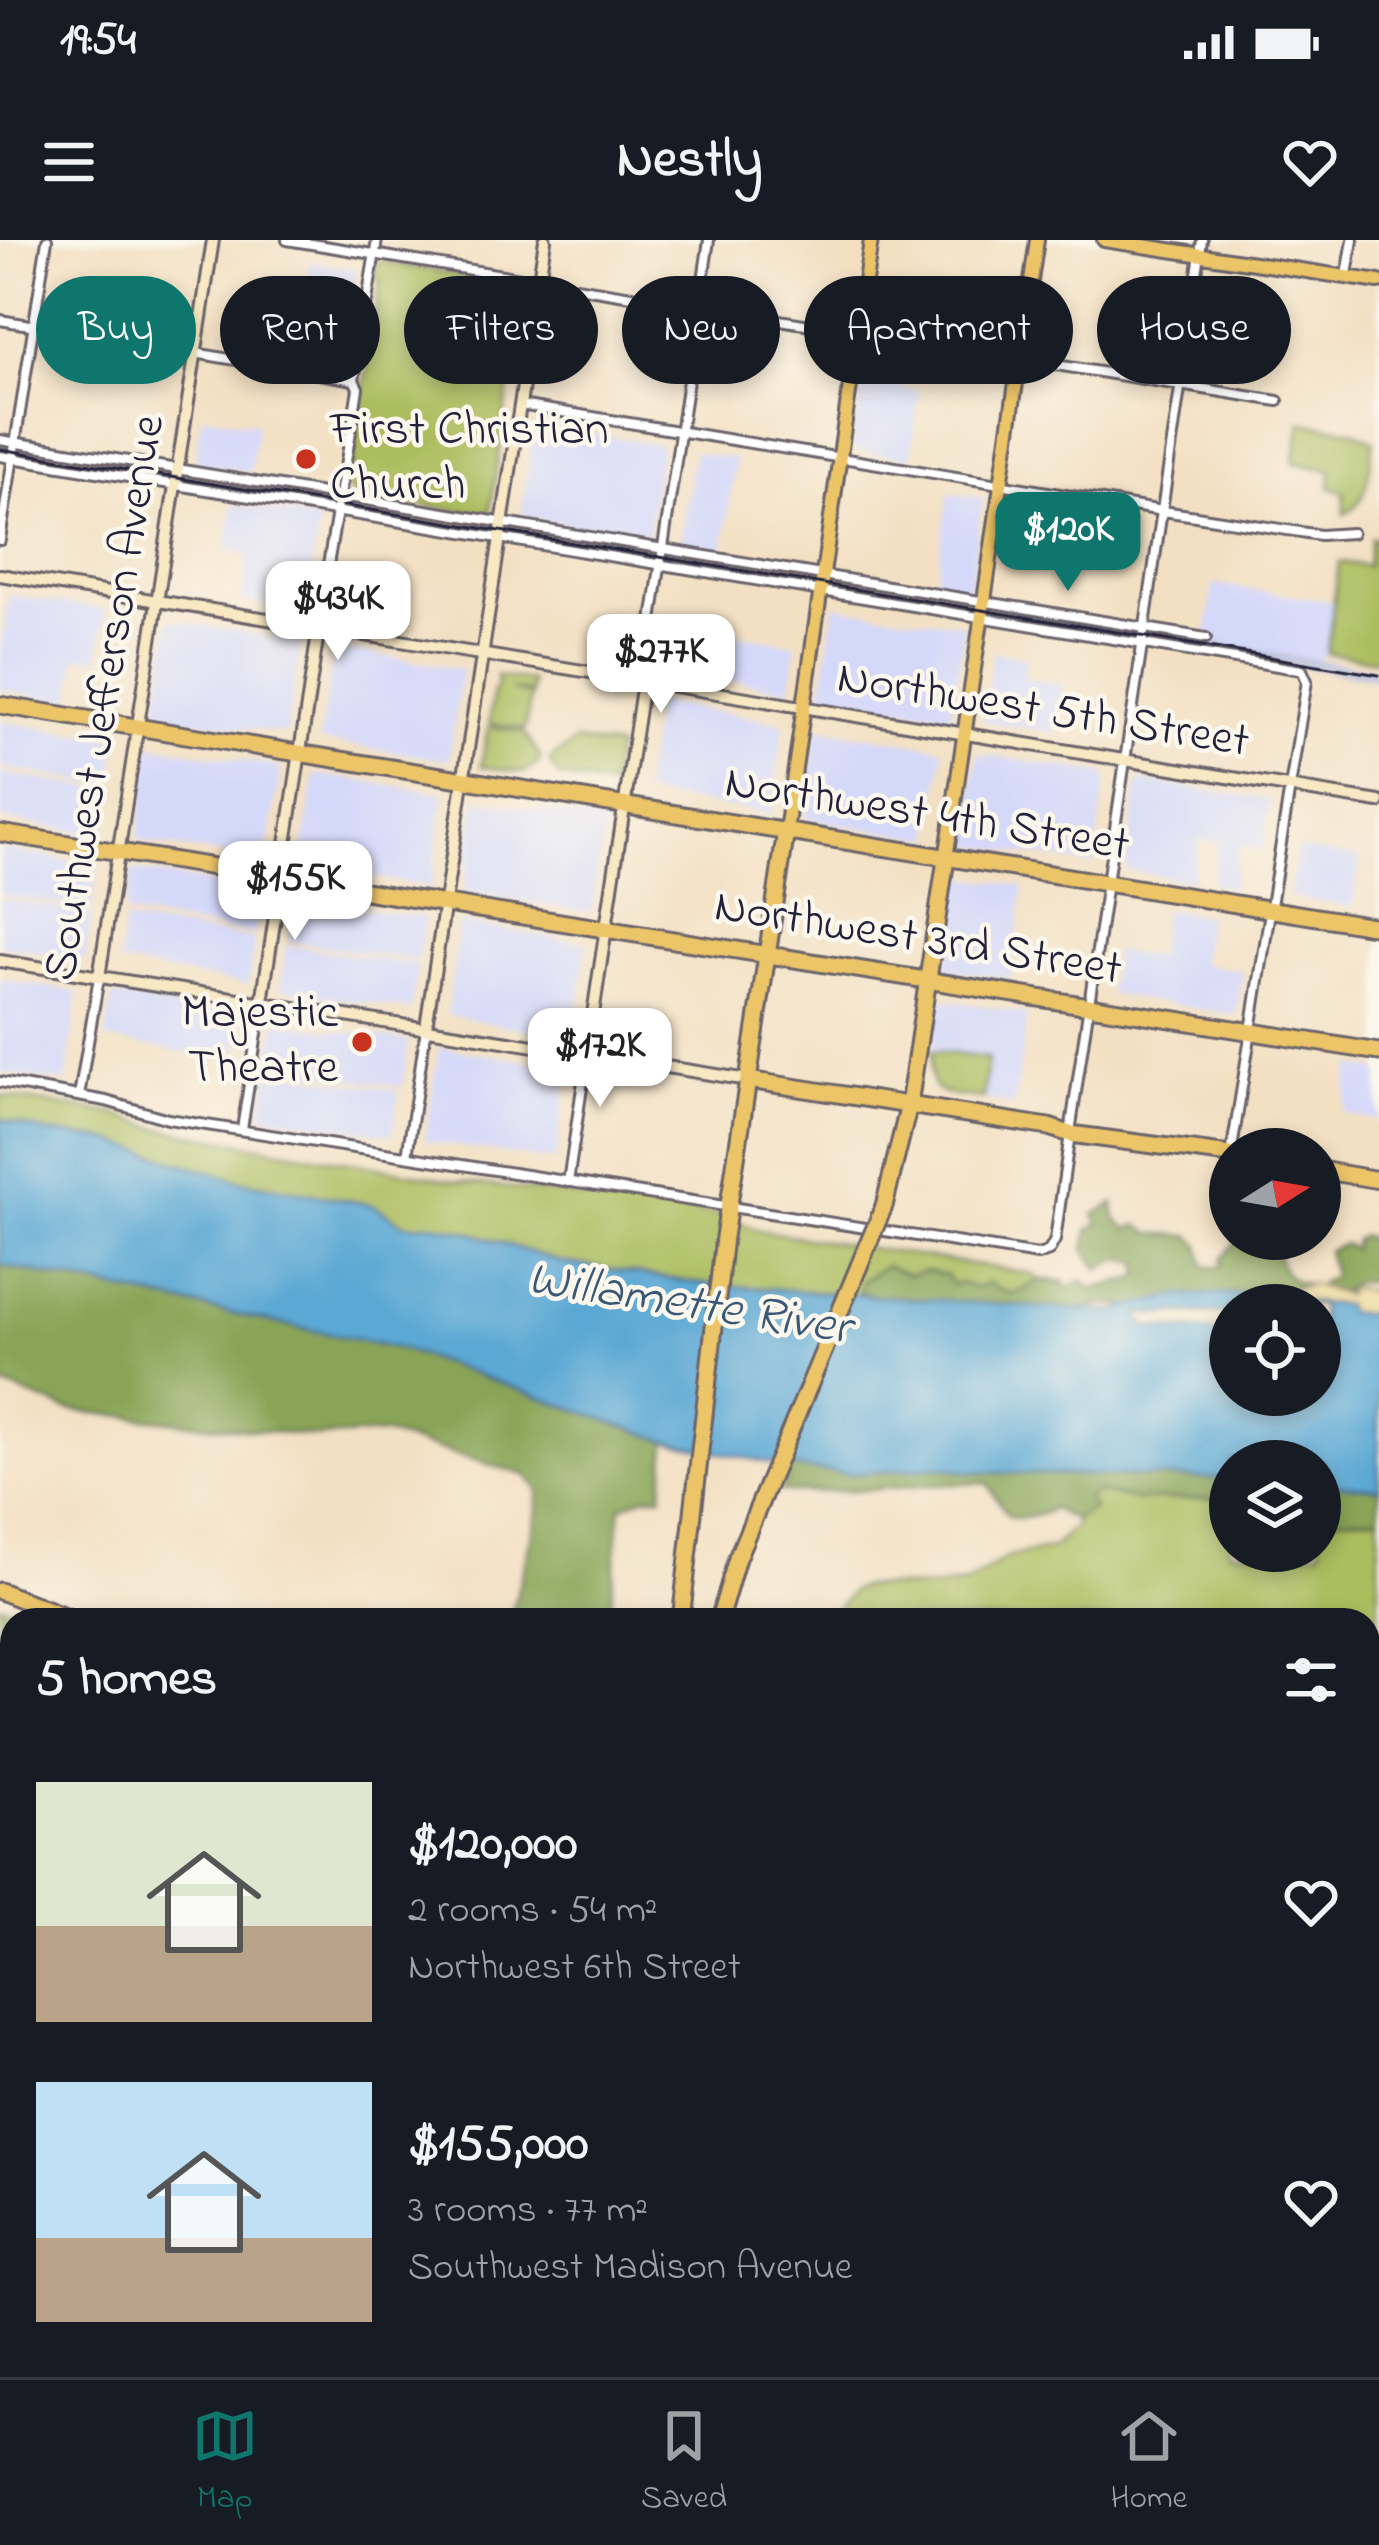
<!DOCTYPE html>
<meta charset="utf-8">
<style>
:root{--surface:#171b24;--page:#242831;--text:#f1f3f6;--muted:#9ea1a6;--line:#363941;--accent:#0f766e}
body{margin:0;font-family:"Indie Flower",sans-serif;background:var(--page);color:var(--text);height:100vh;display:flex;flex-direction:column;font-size:45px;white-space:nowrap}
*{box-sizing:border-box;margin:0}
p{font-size:39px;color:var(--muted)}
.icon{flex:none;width:66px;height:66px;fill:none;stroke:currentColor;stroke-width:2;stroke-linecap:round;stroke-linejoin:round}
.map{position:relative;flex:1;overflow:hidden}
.details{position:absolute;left:0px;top:1368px;width:1380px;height:771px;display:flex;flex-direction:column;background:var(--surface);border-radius:36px 36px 0 0;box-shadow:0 6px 18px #0003}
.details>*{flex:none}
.banner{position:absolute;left:36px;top:36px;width:1308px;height:108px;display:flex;gap:24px}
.needle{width:78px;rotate:79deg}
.tools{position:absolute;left:1209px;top:888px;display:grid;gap:24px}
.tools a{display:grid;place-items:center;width:132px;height:132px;border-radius:50%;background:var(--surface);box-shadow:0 6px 18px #0003;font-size:60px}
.price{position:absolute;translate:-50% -102px;padding:0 27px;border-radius:24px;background:#fff;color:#222;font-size:39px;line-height:78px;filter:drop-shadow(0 3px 6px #0008)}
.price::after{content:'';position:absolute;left:50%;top:72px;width:36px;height:27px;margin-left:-18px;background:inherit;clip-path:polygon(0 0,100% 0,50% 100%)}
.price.current{background:var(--accent);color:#fff}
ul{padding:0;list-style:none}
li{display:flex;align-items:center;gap:36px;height:300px;padding:0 36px}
li span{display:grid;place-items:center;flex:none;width:336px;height:240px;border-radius:0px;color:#555}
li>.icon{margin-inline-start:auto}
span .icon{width:144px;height:144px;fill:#fffc;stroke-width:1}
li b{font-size:51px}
h2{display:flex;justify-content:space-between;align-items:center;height:144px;padding:0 36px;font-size:51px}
.tag{padding:0 42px;border-radius:54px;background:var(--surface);box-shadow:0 6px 18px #0003;font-size:42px;line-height:108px}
.tag.current{background:var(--accent);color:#fff}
.status{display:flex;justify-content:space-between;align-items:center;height:84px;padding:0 60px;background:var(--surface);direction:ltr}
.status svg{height:33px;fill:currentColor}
header{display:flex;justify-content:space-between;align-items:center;height:156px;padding:0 36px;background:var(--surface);font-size:54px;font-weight:700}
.tabs{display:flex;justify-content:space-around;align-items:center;height:168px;border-top:3px solid var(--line);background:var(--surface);font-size:33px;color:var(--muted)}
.tabs a{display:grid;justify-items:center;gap:6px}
.tabs .current{color:var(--accent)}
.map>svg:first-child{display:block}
.built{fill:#d4d8f9}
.industrial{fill:#bdc3de}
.green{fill:#acbd5f;stroke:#67704d;stroke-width:3}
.forest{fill:#89a456;stroke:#566348;stroke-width:3}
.sand{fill:#eeda9e;stroke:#887e6c;stroke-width:3}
.water{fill:#5ca8d4;stroke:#3f6588;stroke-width:3;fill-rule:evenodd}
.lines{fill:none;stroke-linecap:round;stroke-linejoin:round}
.stream{stroke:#5ca8d4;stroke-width:3}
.street-casing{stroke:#6b646b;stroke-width:14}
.secondary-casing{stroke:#6b646b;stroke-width:16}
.primary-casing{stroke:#6b646b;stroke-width:18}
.highway-casing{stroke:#6b646b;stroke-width:21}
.street{stroke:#fff;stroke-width:8}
.secondary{stroke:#f8e8c3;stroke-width:10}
.primary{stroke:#edc569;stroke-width:12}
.highway{stroke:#edc569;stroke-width:15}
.rail{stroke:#22223b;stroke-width:3}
.highway-bridge-casing{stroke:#6b646b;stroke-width:21;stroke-linecap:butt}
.highway-bridge{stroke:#edc569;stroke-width:15}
.poi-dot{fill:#c8321e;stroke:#fbf7ec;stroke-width:4.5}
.labels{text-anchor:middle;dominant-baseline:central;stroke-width:9;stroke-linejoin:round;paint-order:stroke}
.poi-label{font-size:48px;fill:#22223b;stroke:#fbf7ec;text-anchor:start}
.street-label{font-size:48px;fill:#22223b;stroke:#fbf7ec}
.water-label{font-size:51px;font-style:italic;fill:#395878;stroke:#fbf7ec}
</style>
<div class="status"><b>19:54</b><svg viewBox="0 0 49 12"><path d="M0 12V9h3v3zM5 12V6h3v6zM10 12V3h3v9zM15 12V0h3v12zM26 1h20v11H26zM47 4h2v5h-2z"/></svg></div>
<header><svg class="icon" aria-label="menu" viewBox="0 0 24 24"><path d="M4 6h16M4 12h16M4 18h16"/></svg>Nestly<svg class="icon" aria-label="heart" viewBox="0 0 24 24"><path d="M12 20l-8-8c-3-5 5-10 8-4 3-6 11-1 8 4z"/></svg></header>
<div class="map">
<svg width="1379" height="2137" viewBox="0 0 1379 2137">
<rect width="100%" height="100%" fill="#fbf7ec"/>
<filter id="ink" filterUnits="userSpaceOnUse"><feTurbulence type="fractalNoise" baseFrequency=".00833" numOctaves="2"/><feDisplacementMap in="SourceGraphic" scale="24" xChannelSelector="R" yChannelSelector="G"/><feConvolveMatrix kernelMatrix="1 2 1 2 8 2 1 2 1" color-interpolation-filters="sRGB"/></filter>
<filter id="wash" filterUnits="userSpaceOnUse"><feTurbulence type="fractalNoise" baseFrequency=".004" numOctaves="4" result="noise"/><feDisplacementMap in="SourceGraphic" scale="48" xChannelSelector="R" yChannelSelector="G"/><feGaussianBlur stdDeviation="2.7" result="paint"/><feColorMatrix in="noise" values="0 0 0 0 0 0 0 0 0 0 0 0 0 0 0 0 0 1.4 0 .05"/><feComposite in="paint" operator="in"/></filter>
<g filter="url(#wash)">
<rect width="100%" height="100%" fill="#f3e0c3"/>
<g class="built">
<path d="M310 22 357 29 343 120 279 110 287 61 304 63Z"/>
<path d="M869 107 906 112 902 148 920 151 910 219 852 209Z"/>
<path d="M202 175 257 184 250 232 195 224Z"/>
<path d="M535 184 661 205 647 297 521 277Z"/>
<path d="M694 212 736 219 723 310 680 303Z"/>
<path d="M949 253 983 258 969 351 935 345Z"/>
<path d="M233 264 319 279 305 369 241 361 248 314 226 310Z"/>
<path d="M1213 344 1334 362 1327 413 1317 420 1206 402Z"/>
<path d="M9 355 106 370 98 419 77 417 71 461 0 450V412Z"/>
<path d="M835 364 849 369 965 384 951 476 822 455Z"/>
<path d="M170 380 301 402 286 494 156 475Z"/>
<path d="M668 383 796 404 790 450 661 428Z"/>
<path d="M334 408 462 429 449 520 319 501Z"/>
<path d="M993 412 1026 418 1024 438 1062 444 1055 492 983 481Z"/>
<path d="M656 462 784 483 772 574 642 554Z"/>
<path d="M0 481 118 500 112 546 0 527Z"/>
<path d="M817 488 944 508 931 599 805 579Z"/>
<path d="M151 505 281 527 266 621 137 601Z"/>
<path d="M978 514 1107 534 1093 625 965 604Z"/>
<path d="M0 533 112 551 104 596 0 579Z"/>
<path d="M315 534 444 553 431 647 300 626Z"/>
<path d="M1138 540 1270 560 1263 609 1239 606 1232 647 1212 644 1218 601 1199 599 1192 641 1126 630Z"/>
<path d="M477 560 605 581 591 672 463 652Z"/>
<path d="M0 609 98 626 92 669 0 655Z"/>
<path d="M1297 609 1360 618 1353 667 1289 657Z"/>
<path d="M132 630 262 652 255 695 125 674Z"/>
<path d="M959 636 1024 646 1011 739 946 729Z"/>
<path d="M294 658 425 678 418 720 288 701Z"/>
<path d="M0 659 92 674 85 720 0 705Z"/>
<path d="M1163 669 1207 676 1201 724 1243 731 1236 775 1108 754 1114 711 1157 717Z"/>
<path d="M125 681 255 699 248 745 118 723Z"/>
<path d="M459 683 587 703 574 798 447 775Z"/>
<path d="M286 705 418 725 411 770 280 749Z"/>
<path d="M0 739 78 752 66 843 0 833Z"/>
<path d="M112 756 243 777 236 821 105 799Z"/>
<path d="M941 759 1027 774 1014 866 983 859 987 818 932 811Z"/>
<path d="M275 782 409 801 402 847 269 825Z"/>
<path d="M439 807 569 828 555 921 425 901Z"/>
<path d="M1351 826 1379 830V880L1344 874Z"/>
<path d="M269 830 399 851 393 895 262 875Z"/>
</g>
<g class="industrial">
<path d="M999 369 1128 390 1127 398 998 377Z"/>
<path d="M1154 394 1379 429V440L1151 401Z"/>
</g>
<g class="green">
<path d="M385 22 524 46 490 274 367 259 348 251 380 42 374 32 376 24Z"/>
<path d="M1301 182 1353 190 1374 201C1368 227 1372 259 1345 274L1344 252 1330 248 1331 230 1294 223Z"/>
<path d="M1371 298 1379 299V420L1327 413 1339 322 1367 326Z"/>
<path d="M496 436 532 441 531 452 511 450 531 455 525 489 489 483 493 451 497 448Z"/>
<path d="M492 487 523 492 540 516 539 523 524 533 481 526 488 488Z"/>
<path d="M576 501 617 507 611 547 559 537 550 524 551 519Z"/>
<path d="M932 811 988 818 983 859C941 853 926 860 932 811Z"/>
<path d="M0 856 113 873 157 888 457 941 724 975 757 990 1033 1034 1037 1039 1065 1041V1069L703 1044 560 1022 469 992 432 984 406 985 373 965 240 941 107 900 45 892 0 879Z"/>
<path d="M1078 1235 1230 1239V1311H1320V1243L1379 1248V2092L1368 2094V1380H826L853 1350 863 1346 929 1348 966 1344 1008 1317 1052 1308 1075 1287Z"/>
<path d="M0 1364 40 1380H12V1843L0 1844Z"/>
<path d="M715 2127H1189L1138 2137H716Z"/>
</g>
<g class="forest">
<path d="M1114 963 1116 978 1128 989 1138 985 1152 993 1191 996 1200 1005 1205 1027H1222V1019L1238 999H1260L1275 1004C1280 1025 1283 1040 1304 1043L1303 1048 1290 1053 1276 1052 1143 1073C1119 1055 1089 1071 1063 1071 1028 1071 880 1064 859 1051L861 1041 885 1026 909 1035 925 1031 946 1035 952 1045 961 1043 975 1048 989 1043C1011 1060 1019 1053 1039 1040L1059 1042 1067 1048 1083 1040 1092 1049 1134 1039 1140 1035V1023L1119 1019 1099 1029 1085 1009 1089 989 1099 984 1094 975Z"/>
<path d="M1362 995 1379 1003V1042H1353L1339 1055 1317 1046 1333 1035 1327 1011 1344 1004 1352 1009 1354 1000Z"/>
<path d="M0 1025 402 1109 667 1201 662 1256H646L621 1267 609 1380H510L538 1270V1249L526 1235 384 1194 320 1197 68 1170 0 1144Z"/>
<path d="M789 1227 850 1234 941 1227 967 1232 1230 1239V1258L1136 1260 1097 1252 1088 1257 1093 1269 1074 1280 1052 1269C1038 1277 1023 1280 1008 1276L987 1243C921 1243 857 1254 790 1252L781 1251Z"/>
<path d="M1320 1243 1379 1247V1277L1320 1278Z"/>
<path d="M12 1884V2127H674L675 2137H0V1886Z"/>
</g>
<path class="sand" d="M1311 1044 1346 1055 1349 1046 1379 1055V1075L1347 1072 1344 1065 1304 1062 1268 1054Z"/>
<g class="water">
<path d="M0 879 45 892 107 900 240 941 373 965 406 985 432 984 469 992 560 1022 703 1044 1110 1072 1174 1056 1226 1054H1268L1304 1062 1345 1065 1347 1072 1379 1075V1248L1320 1243V1221H1230V1239L967 1232 941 1227 850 1234 789 1227 667 1201 402 1109 0 1025ZM1230 1065H1320V1155H1230V1093L1149 1087 1139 1078 1140 1074 1230 1073Z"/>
<path d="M319 2127H559L556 2137H335Z"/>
</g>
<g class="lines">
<g class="stream">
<path d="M0 2029 12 2034"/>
<path d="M240 2127 261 2137"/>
</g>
</g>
</g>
<g filter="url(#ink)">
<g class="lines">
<g class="street-casing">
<g id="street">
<path d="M287 0 1278 161"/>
<path d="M1347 35 1353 0"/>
<path d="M0 80 354 140 358 148C346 228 329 307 319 387"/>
<path d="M354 140 377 0"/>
<path d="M520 165 1163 271 1320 295 1352 293"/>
<path d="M0 200 1206 398"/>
<path d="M0 216 1302 430 1307 441 1232 909"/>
<path d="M0 300 47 0"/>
<path d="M643 441 709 0"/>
<path d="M0 842 106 861 168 879 1038 1015 1049 1011 1055 1000 1070 894"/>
<path d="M79 856 99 737"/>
<path d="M1071 886 1202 0"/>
<path d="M242 889 262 762"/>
<path d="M407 916 426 789"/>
<path d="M568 942 587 814"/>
</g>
</g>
<g class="secondary-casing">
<g id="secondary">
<path d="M0 335 1379 562"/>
<path d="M0 721 748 840"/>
<path d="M99 737 213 0"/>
<path d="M262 762 319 387"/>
<path d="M426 787 545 0"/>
<path d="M587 814 643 442"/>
</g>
</g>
<g class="primary-casing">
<g id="primary">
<path d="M1104 0 1379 42"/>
<path d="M786 591 871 0"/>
<path d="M946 619 1037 0"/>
</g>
</g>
<g class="highway-casing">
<g id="highway">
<path d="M0 465 1379 687"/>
<path d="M0 593 1379 812"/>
<path d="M748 840 1049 887 1070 894 1230 915"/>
<path d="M1320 930 1379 940"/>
<path d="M884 966 909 865 946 619"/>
<path d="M0 1351 75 1380"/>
<path d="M681 1380 724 997 786 591"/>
<path d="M719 1380 737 1318 814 1134"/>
<path d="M681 2127 682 2137"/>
</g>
</g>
<use href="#street" class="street"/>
<use href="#secondary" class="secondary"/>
<use href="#primary" class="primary"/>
<use href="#highway" class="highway"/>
<path class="rail" d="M0 209 1379 435"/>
<g class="highway-bridge-casing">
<path id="highway-bridge" d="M814 1134 884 966"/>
</g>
<use href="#highway-bridge" class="highway-bridge"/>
</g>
</g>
<g class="poi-dot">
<circle cx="306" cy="219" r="12"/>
<circle cx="362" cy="802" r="12"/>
</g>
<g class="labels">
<g class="poi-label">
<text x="330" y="191">First Christian<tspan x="330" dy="55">Church</tspan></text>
<text x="338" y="774" text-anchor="end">Majestic<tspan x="338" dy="55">Theatre</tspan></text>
</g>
<g class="street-label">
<text transform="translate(106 458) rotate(-81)">Southwest Jefferson Avenue</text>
<text transform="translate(1043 471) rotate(9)">Northwest 5th Street</text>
<text transform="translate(927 575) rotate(9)">Northwest 4th Street</text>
<text transform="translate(918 699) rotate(9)">Northwest 3rd Street</text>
</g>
<g class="water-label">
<text transform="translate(689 1065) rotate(9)">Willamette River</text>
</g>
</g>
</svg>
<div class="tools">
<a><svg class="needle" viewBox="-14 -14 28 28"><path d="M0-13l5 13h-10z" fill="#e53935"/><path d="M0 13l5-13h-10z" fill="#9ea1a6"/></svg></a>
<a><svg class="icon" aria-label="locate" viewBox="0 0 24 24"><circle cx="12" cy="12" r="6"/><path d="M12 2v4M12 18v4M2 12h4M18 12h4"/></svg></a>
<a><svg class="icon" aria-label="layers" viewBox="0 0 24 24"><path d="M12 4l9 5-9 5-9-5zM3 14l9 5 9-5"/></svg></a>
</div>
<b class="price current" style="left:1068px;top:354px">$120K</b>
<b class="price" style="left:338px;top:423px">$434K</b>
<b class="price" style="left:661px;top:476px">$277K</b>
<b class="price" style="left:295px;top:703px">$155K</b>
<b class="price" style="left:600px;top:870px">$172K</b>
<div class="banner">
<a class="tag current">Buy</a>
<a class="tag">Rent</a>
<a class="tag">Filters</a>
<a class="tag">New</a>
<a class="tag">Apartment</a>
<a class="tag">House</a>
</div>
<section class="details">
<h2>5 homes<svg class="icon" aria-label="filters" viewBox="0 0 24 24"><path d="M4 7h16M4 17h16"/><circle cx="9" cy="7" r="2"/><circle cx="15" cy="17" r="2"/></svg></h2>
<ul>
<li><span style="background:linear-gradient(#dfe7d0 60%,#b9a48a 0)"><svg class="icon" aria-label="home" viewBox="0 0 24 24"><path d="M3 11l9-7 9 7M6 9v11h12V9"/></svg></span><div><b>$120,000</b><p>2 rooms · 54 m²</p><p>Northwest 6th Street</p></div><svg class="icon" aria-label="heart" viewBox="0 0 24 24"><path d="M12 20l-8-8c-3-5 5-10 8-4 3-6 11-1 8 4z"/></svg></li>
<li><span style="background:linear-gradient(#bfe0f5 65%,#b9a48a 0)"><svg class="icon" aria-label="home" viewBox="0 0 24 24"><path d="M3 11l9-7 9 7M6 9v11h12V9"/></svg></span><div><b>$155,000</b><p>3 rooms · 77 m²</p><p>Southwest Madison Avenue</p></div><svg class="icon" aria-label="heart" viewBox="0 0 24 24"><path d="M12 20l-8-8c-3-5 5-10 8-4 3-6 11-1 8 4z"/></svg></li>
</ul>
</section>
</div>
<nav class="tabs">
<a class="current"><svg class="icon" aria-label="map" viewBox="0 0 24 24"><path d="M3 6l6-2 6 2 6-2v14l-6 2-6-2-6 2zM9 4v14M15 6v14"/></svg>Map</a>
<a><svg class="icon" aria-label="saved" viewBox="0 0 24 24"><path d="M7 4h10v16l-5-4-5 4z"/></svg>Saved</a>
<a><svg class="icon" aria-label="home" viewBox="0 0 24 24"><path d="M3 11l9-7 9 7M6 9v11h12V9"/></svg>Home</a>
</nav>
